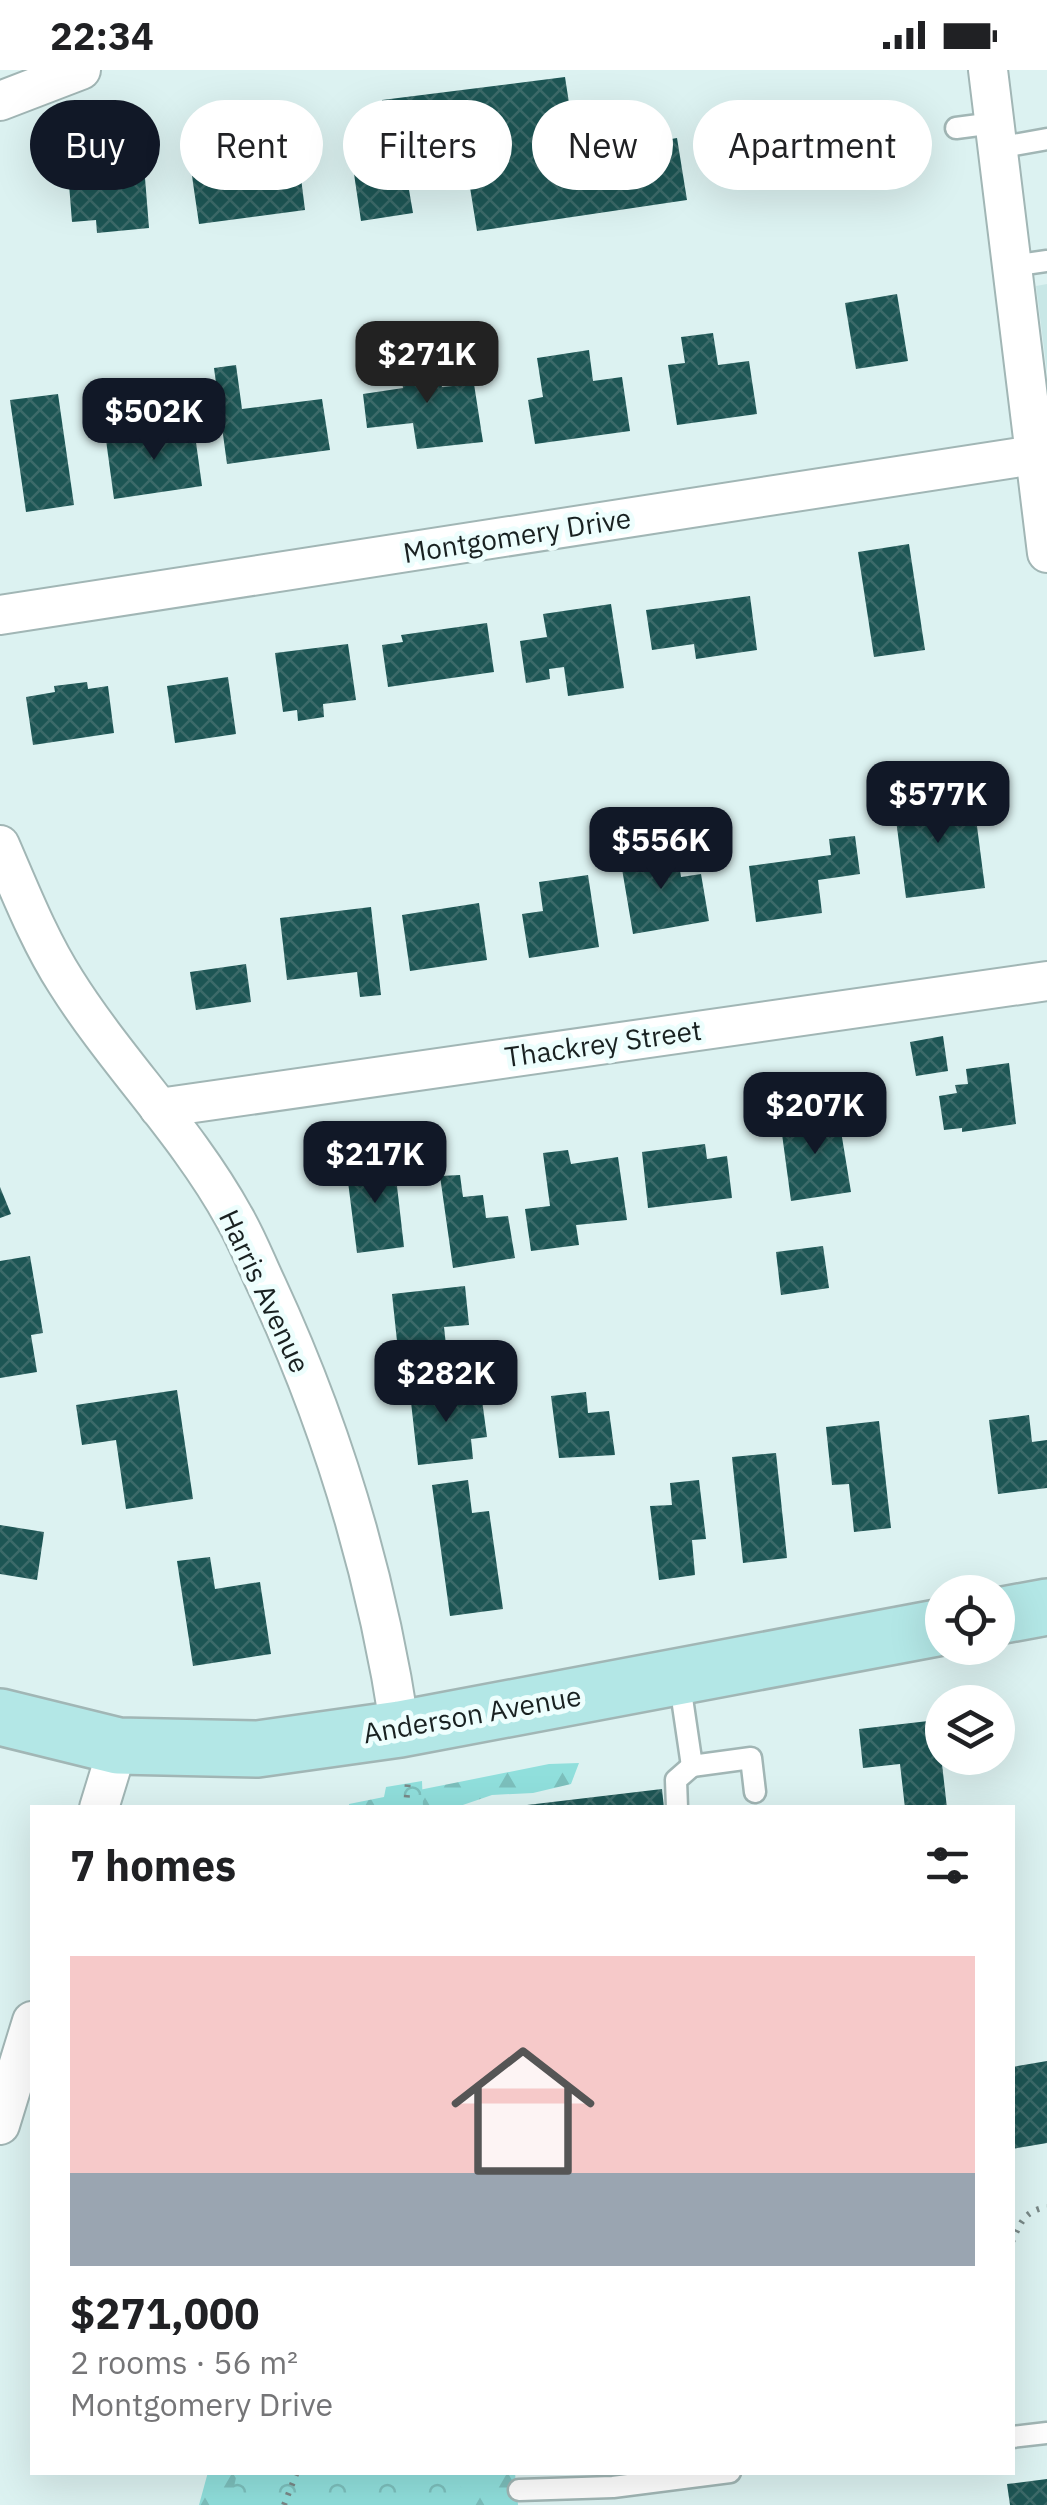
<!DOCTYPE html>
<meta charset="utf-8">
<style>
:root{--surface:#fff;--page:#f2f2f2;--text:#202124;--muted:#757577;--accent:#111827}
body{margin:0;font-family:"IBM Plex Sans",sans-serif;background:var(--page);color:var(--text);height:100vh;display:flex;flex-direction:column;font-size:38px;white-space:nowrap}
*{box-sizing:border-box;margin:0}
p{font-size:32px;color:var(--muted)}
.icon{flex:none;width:55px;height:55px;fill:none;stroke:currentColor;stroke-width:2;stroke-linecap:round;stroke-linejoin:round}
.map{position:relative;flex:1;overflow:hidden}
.drawer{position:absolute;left:30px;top:1735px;width:985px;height:670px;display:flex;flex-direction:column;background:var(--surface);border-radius:0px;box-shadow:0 10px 40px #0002}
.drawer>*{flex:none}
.top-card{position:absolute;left:30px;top:30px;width:988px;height:90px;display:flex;gap:20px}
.tools{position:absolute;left:925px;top:1505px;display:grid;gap:20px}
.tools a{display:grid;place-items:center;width:90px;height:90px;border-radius:50%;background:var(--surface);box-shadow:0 10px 40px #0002;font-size:50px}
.price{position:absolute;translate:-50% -85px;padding:0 22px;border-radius:20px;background:var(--accent);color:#fff;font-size:32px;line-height:65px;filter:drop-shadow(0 2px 5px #0008)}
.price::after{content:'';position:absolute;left:50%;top:60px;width:30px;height:22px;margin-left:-15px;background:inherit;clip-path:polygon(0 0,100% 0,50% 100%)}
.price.on{background:#222;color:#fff}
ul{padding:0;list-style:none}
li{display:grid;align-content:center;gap:20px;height:530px;padding:0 40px}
li span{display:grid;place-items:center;height:310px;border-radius:0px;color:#555}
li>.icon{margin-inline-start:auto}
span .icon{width:180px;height:180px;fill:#fffc;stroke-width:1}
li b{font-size:42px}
h2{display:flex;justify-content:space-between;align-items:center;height:120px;padding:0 40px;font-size:42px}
.chip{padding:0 35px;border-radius:45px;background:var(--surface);box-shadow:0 10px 40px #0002;font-size:35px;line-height:90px}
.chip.on{background:var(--accent);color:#fff}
.status{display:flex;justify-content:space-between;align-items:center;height:70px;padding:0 50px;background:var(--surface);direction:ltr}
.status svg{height:28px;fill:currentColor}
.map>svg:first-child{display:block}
.built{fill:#c8e7e6}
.forest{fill:url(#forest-firs)}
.park{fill:url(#park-crowns)}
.building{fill:url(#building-cross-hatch)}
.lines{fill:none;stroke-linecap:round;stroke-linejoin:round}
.lane-casing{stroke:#a1b6b5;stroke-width:25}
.street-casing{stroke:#a1b6b5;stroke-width:42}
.secondary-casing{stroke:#a1b6b5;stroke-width:60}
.path{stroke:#798887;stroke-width:6;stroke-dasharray:2.5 8;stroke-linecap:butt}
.lane{stroke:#fff;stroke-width:20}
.street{stroke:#fff;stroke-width:38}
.secondary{stroke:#b3e7e6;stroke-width:55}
.labels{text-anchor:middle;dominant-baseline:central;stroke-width:10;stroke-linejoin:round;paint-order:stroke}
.street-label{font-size:28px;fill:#192121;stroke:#edfefd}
</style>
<div class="status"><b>22:34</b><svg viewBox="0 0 49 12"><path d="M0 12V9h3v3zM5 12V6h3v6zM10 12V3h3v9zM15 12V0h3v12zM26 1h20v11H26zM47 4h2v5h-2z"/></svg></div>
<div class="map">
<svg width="1047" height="2435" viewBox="0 0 1047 2435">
<defs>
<pattern id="forest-firs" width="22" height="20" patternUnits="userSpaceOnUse" patternTransform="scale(2.5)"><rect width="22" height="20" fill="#90dfdc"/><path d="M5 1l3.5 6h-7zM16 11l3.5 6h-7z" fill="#7cbfbc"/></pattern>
<pattern id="park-crowns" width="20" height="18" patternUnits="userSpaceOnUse" patternTransform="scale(2.5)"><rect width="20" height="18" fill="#90dfdc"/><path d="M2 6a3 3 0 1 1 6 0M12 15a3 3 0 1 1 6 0" fill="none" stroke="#7cbfbc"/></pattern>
<pattern id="building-cross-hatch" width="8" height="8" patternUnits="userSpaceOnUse" patternTransform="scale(2.5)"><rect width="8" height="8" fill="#1d5554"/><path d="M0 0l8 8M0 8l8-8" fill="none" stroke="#3c6a69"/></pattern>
</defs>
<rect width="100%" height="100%" fill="#dcf2f1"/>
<path class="built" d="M1047 214V302L1036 216Z"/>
<g class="forest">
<path d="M579 1693 571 1714 533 1723 492 1725 457 1737 349 1738V1734L549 1694Z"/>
<path d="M208 2402 515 2403 518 2435H199Z"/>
</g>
<g class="park">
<path d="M422 1711 423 1737H382L386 1717Z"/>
<path d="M237 2403H460L462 2435H230Z"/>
</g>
<g class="building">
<path d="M565 7 577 85 677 68 687 130 477 161 468 105 408 114 413 143 361 151 350 77 388 71 382 30Z"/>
<path d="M296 68 305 140 199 154 192 106 229 101 227 89 272 83 271 71Z"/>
<path d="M145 108 149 158 97 163 96 150 72 152 69 114Z"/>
<path d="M897 224 908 291 856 299 845 233Z"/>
<path d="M713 263 718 295 749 291 757 344 677 355 668 295 685 293 681 267Z"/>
<path d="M589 280 593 311 622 307 630 361 535 374 528 330 543 327 537 288Z"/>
<path d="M437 285 442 317 474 314 483 372 417 379 413 353 367 358 363 324 403 318 398 287Z"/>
<path d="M236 295 242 339 322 329 330 380 227 394 214 298Z"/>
<path d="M58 324 74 435 26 442 10 330Z"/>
<path d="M194 358 202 416 114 429 106 370Z"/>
<path d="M909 474 925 580 874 587 858 482Z"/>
<path d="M750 526 757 580 696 589 694 574 652 580 646 540Z"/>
<path d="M611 534 624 618 568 626 564 597 549 599 550 609 526 613 520 571 547 567 543 544Z"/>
<path d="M487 553 494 602 388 617 382 575 403 572 401 565Z"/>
<path d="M348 574 356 630 323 634 324 647 298 651 297 640 283 642 275 583Z"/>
<path d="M228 607 236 664 175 673 167 616Z"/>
<path d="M87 612 88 619 108 616 114 663 33 675 26 627 55 622 54 616Z"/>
<path d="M931 720 934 739 974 733 985 818 906 828 893 726Z"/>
<path d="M855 766 860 804 818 810 822 843 756 852 749 796 831 785 829 769Z"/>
<path d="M655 776 657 790 678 787 681 807 701 804 709 851 633 864 619 781Z"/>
<path d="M588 805 599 877 529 888 522 844 543 841 539 812Z"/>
<path d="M479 833 487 890 410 901 402 845Z"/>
<path d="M371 837 381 925 360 927 357 902 287 910 280 848Z"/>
<path d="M246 894 251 932 196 940 190 902Z"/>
<path d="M943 966 948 1001 916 1006 910 972Z"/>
<path d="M1009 993 1016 1054 962 1062V1058L944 1060 939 1026 957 1023 955 1015 968 1014 966 999Z"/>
<path d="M838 1043 851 1122 791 1131 782 1064H785L783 1051Z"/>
<path d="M705 1074 707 1089 727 1086 732 1128 648 1138 642 1082Z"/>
<path d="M568 1080 571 1094 618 1087 627 1150 576 1155 579 1175 531 1181 525 1139 550 1136 543 1083Z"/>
<path d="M394 1090 404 1177 357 1183 346 1096Z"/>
<path d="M460 1105 463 1127 483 1125 486 1148 508 1146 515 1188 453 1198 440 1106Z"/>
<path d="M0 1117 11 1144 0 1148Z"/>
<path d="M823 1176 829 1218 781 1225 776 1182Z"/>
<path d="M30 1186 43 1263 31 1265 37 1302 0 1308V1191Z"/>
<path d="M465 1216 469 1255 444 1257 447 1284 399 1290 392 1224Z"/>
<path d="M460 1316 462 1334 482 1330 487 1367 471 1369 473 1389 418 1395 410 1323Z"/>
<path d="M177 1320 193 1429 126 1439 116 1370 82 1375 76 1335Z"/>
<path d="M586 1322 588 1343 609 1341 615 1385 559 1388 551 1326Z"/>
<path d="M1029 1345 1032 1372 1047 1370V1418L998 1424 989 1350Z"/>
<path d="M879 1351 891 1458 854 1462 849 1414 832 1415 826 1357Z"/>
<path d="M776 1383 787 1488 743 1493 732 1387Z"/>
<path d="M468 1410 472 1443 489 1441 503 1539 450 1546 432 1415Z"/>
<path d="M699 1410 706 1469 692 1470 695 1505 659 1510 650 1436 672 1435 670 1413Z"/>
<path d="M0 1455 44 1462 37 1510 0 1504Z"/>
<path d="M210 1487 215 1519 260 1512 271 1584 193 1596 177 1491Z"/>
<path d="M937 1650 947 1738H905L900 1694 863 1698 859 1659Z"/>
<path d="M662 1719 664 1738H528L527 1735Z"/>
<path d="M1047 1991V2073L1012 2079V1997Z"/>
<path d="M1047 2409V2435H1010L1007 2414Z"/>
</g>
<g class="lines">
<g class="lane-casing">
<g id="lane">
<path d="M956 58 994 53"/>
<path d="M997 78 1047 69"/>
<path d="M1011 196 1047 191"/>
<path d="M679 1608 692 1696 751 1688 755 1722"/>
<path d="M677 1738 676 1710 692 1696"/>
<path d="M1012 2367 1047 2363"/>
<path d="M519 2420 613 2417 730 2402"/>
</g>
</g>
<g class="street-casing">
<g id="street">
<path d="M988 0 1047 483"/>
<path d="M0 31 81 0"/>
<path d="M0 545 1034 385"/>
<path d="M0 775C20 821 39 870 66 912 117 993 188 1063 234 1147 247 1169 256 1193 267 1216 332 1356 377 1506 400 1659"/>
<path d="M159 1038 1047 911"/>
<path d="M99 1738 118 1676"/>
<path d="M0 2055 32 1951"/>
</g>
</g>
<g class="secondary-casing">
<g id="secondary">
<path d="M998 1546 1047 1537"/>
<path d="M0 1647 118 1676 257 1679 400 1659 942 1557"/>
</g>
</g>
<g class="path">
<path d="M406 1738 408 1710"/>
<path d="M1012 2172C1021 2152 1024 2141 1047 2137"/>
<path d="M284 2435 297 2402"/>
</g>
<use href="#lane" class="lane"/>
<use href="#street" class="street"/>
<use href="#secondary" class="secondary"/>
</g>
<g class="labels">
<g class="street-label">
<text transform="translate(517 465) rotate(-9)">Montgomery Drive</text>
<text transform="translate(603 973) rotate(-8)">Thackrey Street</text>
<text transform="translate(265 1221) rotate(65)">Harris Avenue</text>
<text transform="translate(472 1644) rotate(-10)">Anderson Avenue</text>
</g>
</g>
</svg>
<div class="tools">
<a><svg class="icon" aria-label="locate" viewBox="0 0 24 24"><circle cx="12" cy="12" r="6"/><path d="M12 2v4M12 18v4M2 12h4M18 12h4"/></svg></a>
<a><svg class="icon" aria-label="layers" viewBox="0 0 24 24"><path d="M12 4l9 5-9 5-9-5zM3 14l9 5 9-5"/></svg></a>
</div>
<b class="price on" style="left:427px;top:336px">$271K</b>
<b class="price" style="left:154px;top:393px">$502K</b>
<b class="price" style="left:938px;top:776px">$577K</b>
<b class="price" style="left:661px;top:822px">$556K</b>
<b class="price" style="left:815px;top:1087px">$207K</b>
<b class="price" style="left:375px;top:1136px">$217K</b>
<b class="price" style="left:446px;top:1355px">$282K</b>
<div class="top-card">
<a class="chip on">Buy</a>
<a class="chip">Rent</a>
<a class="chip">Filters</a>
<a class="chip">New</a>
<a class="chip">Apartment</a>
</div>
<section class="drawer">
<h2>7 homes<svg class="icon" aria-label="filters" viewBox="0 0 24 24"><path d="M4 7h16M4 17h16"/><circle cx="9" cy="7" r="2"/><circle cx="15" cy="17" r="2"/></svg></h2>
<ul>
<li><span style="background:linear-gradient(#f6c9c9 70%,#9aa5b1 0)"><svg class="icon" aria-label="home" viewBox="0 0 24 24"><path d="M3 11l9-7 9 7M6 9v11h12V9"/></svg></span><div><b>$271,000</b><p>2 rooms · 56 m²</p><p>Montgomery Drive</p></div></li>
</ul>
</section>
</div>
